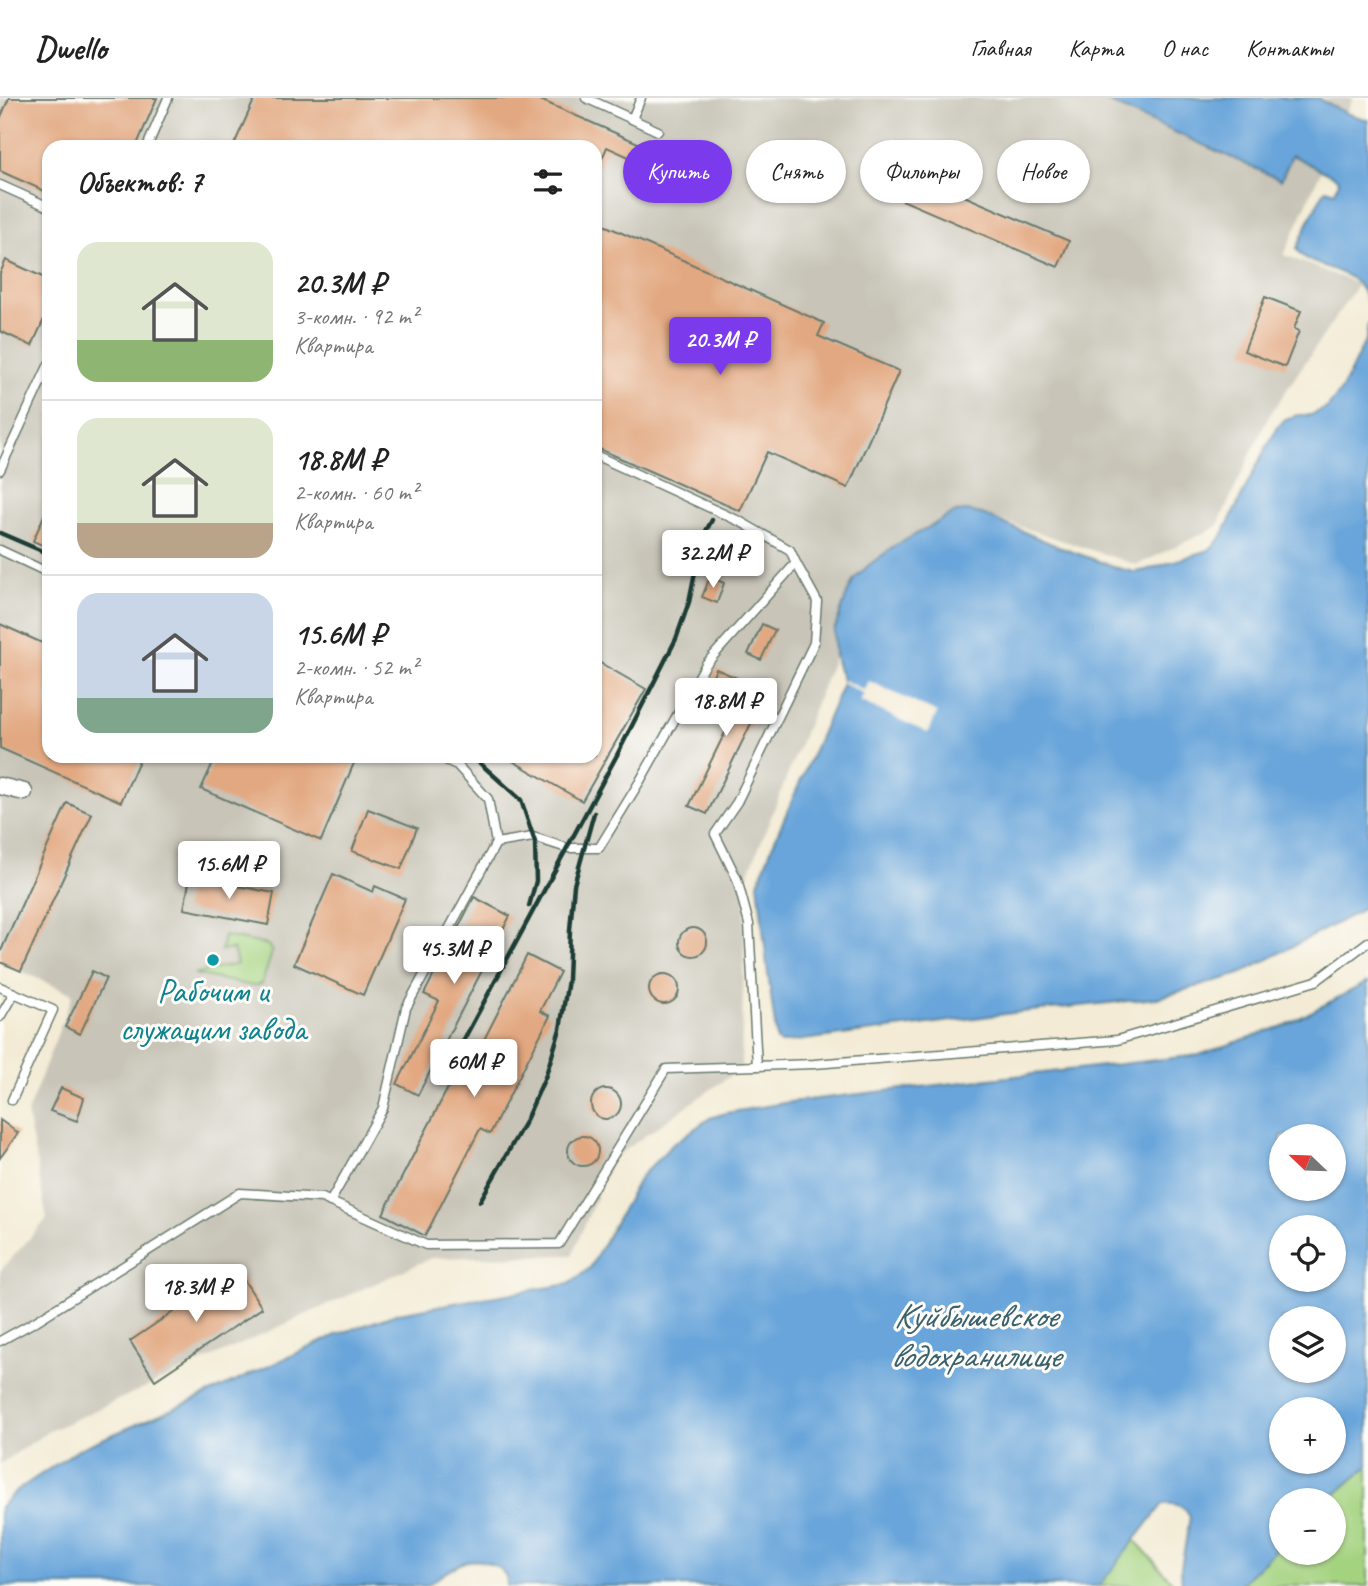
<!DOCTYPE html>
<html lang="ru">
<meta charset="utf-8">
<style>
:root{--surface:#fff;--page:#f2f2f2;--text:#222;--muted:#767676;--line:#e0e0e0;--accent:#7c3aed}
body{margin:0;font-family:Caveat,sans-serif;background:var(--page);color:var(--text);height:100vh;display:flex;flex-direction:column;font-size:26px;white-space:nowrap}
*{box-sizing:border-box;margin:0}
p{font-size:23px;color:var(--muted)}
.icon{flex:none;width:38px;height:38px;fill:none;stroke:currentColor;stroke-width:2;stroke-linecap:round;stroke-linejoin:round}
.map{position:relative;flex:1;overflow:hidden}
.drawer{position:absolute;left:42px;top:42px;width:560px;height:623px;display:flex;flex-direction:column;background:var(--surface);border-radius:21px;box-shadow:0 2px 5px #0004}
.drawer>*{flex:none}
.guide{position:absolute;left:623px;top:42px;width:639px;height:63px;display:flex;gap:14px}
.needle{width:46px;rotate:293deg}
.tools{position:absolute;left:1269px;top:1026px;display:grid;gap:14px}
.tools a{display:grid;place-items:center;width:77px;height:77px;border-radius:50%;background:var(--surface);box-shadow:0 2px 5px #0004;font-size:35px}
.price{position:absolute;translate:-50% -60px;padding:0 16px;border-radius:7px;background:#fff;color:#222;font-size:23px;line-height:46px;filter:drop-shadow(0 2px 4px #0008)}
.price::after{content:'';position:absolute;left:50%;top:42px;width:21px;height:16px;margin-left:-10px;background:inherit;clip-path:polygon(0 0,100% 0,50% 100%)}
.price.on{background:var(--accent);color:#fff}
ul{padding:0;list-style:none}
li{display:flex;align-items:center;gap:21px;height:175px;padding:0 35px}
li+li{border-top:2px solid var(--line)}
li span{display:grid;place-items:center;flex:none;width:196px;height:140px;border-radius:21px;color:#555}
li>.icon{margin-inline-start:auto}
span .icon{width:84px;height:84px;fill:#fffc;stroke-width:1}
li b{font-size:30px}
h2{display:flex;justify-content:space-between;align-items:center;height:84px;padding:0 35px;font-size:30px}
.pill{padding:0 24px;border-radius:32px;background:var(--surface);box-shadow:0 2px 5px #0004;font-size:24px;line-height:63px}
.pill.on{background:var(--accent);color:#fff}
header{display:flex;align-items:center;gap:42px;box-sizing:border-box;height:98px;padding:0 35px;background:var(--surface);border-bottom:2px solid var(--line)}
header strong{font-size:33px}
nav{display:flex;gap:38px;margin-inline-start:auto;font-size:24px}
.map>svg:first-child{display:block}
.industrial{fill:#c8c4b8;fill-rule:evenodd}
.green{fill:#a4d380;stroke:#62885a;stroke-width:2}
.water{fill:#69a5da;stroke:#447187;stroke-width:2;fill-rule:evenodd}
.pier{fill:#f3ebd5}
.building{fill:#e2a881}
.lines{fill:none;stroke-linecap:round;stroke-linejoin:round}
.lane-casing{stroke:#697a6c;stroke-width:11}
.street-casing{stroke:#697a6c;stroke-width:19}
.lane{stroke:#fff;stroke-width:8}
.street{stroke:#fff;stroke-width:16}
.rail{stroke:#1f3d34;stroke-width:4.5}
.culture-dot{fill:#0f9aa8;stroke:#fdfcf7;stroke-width:2.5}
.labels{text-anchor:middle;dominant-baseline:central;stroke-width:6;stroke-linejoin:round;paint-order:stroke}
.culture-label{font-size:33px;fill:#0d838f;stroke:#fdfcf7}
.water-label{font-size:35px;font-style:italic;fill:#39616e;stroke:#fdfcf7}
</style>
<header>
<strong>Dwello</strong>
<nav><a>Главная</a><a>Карта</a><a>О нас</a><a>Контакты</a></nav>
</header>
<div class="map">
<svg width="1368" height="1488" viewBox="0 0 1368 1488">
<rect width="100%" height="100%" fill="#fdfcf7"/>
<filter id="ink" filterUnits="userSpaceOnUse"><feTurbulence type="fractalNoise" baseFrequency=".0143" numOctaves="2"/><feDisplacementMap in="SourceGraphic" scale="14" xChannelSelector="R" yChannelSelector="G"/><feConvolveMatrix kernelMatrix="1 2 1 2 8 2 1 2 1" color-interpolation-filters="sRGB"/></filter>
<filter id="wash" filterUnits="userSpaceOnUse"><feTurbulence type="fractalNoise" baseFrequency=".00686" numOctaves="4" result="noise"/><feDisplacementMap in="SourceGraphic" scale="28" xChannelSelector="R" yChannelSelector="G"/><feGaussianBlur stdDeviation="1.57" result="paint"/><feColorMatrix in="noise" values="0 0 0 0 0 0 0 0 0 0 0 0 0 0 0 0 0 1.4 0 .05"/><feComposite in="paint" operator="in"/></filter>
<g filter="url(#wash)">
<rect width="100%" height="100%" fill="#f3ebd5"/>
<path class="industrial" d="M0 0H1353L1284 157 1358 186 1267 321 1217 429 1137 467 982 416 966 413 955 414 895 448 869 467 854 481 834 533 835 557 746 782 741 970 612 1061 572 1157 431 1160 49 1333 0 1366V1173L47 1121 27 1015 73 896 0 864ZM49 49H595V658H49Z"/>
<g class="green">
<path d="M224 838 268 847 272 854 262 886 253 888 194 876 237 866 233 851 221 853Z"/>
<path d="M1368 1368V1488H1239L1281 1447V1454H1334V1402H1329Z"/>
<path d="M1134 1441 1176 1488H1099Z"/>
</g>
<g class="water">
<path d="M1099 0H1320V2L1346 15 1368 22V206C1358 163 1308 175 1297 150L1312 116 1325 92 1326 91 1335 94 1339 83 1337 80 1292 57 1281 82Z"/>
<path d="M1368 226V805L1358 814 1240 876 1157 900 1021 914 780 945 777 943 768 876 758 785 773 746 843 586V582L838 570 835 557 834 533 847 496 854 481 869 467 895 448 956 414 966 413 982 416 1059 449 1118 470 1134 474 1146 472 1209 452 1221 440 1261 359 1278 329 1285 321 1298 317H1311L1327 310 1342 291 1366 241Z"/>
<path d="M1368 884V1368L1329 1402H1281V1447L1239 1488H1182L1181 1470 1190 1419C1183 1407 1176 1405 1163 1406L1099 1488H507C507 1485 507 1479 505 1477 498 1465 477 1460 465 1464 451 1469 438 1480 426 1488H0V1409L16 1393 79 1351 210 1295 336 1237 399 1215 471 1202 569 1186 590 1170 641 1078 673 1046 710 1020 726 1015 790 1004 1199 957 1286 927ZM1281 1038H1334V1090H1281ZM1281 1129H1334V1181H1281ZM1281 1220H1334V1272H1281ZM1281 1311H1334V1363H1281Z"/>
</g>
<path class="pier" d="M843 582 864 592 869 583 937 615 928 635 860 603 864 596 843 585Z"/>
<g id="blocks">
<g class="building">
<path d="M9 0H157L136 49H49V95L0 73V21Z"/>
<path d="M255 0H536L638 45 631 60 607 49 595 77V49H233Z"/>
<path d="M885 64 1069 143 1058 169 874 90Z"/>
<path d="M595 123 824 225 818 238 899 273 848 390 767 354 740 413 595 349Z"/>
<path d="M6 162 49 182V210L32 248 0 233V175Z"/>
<path d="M1265 199 1301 213 1294 231 1299 233 1285 269 1244 253Z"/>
<path d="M49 406V450L33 443Z"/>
<path d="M710 479 724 485 717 505 702 499Z"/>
<path d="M0 526 49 548V658H141L121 704 0 650Z"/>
<path d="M762 526 775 532 761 562 748 556Z"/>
<path d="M595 562 646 591 582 703 504 658H595Z"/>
<path d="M716 571 737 580 733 589 762 603 707 716 689 708 738 608 707 593Z"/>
<path d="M216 658H357L321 743 201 691Z"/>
<path d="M67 705 92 716 21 873 0 864V855Z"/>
<path d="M368 711 417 730 401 771 352 753Z"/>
<path d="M333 776 373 794 375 788 405 801 363 897 294 866Z"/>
<path d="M190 779 274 795 268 827 184 811Z"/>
<path d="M474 799 510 818 418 997 397 986 439 903 424 896Z"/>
<circle cx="693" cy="844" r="14"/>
<path d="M527 857 560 874 540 913 550 918 490 1036 480 1031 425 1138 383 1116 451 984 460 989Z"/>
<path d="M92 873 106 880 80 936 65 929Z"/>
<circle cx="664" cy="891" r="15"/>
<path d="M61 990 84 1000 77 1023 50 1013Z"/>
<circle cx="606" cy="1006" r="15"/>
<path d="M0 1022 18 1035 0 1060Z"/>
<circle cx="583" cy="1053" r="15"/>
<path d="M237 1171 262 1210 155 1282 130 1243Z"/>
</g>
</g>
</g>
<g filter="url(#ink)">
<use href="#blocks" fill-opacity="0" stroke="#697a6c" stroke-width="2"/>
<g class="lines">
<g class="lane-casing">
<g id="lane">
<path d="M586 0 658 33"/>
<path d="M632 21 641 0"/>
<path d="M147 49 168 0"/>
<path d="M0 87 49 109"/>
<path d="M595 357 741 424 790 452 796 465 817 503 814 545 737 704 715 736 737 781 749 826 757 968"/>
<path d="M0 372 49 266"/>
<path d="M0 452 49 475"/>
<path d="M496 745 533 739 567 750H599L640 683 706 566 796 465"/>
<path d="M0 889 53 912 12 1002"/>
<path d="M0 919 14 895"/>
<path d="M330 1104 383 1010 406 910 496 745 488 701 457 667 437 658"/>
<path d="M0 1243 36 1223 240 1095 322 1100 426 1147 559 1146 666 971 814 966 1117 942 1316 883 1368 844"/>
</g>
</g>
<g class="street-casing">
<path id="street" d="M0 688 24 694"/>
</g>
<use href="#lane" class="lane"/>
<use href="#street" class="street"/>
<g class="rail">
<path d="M0 435 49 456"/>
<path d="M472 658 521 702 535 744 536 783 529 808"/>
<path d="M456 956 617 657 676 541 689 504 702 440 712 422"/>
<path d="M480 1103 525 1024 546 977 560 931 568 882 570 832 574 787 594 715"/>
</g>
</g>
</g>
<circle class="culture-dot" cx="213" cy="862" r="7"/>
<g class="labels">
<g class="culture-label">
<text x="213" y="893">Рабочим и<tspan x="213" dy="38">служащим завода</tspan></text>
</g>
<g class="water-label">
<text x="975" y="1217">Куйбышевское<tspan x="975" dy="40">водохранилище</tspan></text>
</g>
</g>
</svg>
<div class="tools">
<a><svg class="needle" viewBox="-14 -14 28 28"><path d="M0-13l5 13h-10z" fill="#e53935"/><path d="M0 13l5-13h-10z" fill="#767676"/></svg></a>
<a><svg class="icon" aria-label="locate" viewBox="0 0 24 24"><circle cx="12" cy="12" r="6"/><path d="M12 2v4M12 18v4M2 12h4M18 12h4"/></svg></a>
<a><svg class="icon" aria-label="layers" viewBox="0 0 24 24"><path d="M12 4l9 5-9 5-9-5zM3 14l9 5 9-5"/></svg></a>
<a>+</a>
<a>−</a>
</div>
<b class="price on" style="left:720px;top:279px">20.3M ₽</b>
<b class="price" style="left:713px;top:492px">32.2M ₽</b>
<b class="price" style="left:726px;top:640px">18.8M ₽</b>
<b class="price" style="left:229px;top:803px">15.6M ₽</b>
<b class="price" style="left:454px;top:888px">45.3M ₽</b>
<b class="price" style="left:474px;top:1001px">60M ₽</b>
<b class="price" style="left:196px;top:1226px">18.3M ₽</b>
<div class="guide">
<a class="pill on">Купить</a>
<a class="pill">Снять</a>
<a class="pill">Фильтры</a>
<a class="pill">Новое</a>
</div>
<section class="drawer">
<h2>Объектов: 7<svg class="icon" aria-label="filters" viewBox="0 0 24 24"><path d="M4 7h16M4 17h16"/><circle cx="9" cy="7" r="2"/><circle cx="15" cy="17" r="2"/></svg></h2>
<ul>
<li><span style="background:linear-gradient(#dfe7d0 70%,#8fb573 0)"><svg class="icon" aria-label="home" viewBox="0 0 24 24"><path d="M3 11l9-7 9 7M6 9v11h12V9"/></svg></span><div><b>20.3M ₽</b><p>3-комн. · 92 m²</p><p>Квартира</p></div></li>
<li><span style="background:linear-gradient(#dfe7d0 75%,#b9a48a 0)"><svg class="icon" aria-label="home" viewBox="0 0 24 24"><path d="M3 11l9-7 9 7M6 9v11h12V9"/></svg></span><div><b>18.8M ₽</b><p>2-комн. · 60 m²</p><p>Квартира</p></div></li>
<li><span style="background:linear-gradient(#c9d6e8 75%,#7fa58c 0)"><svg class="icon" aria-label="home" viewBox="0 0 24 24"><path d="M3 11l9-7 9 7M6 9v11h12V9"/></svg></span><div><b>15.6M ₽</b><p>2-комн. · 52 m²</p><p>Квартира</p></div></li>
</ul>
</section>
</div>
